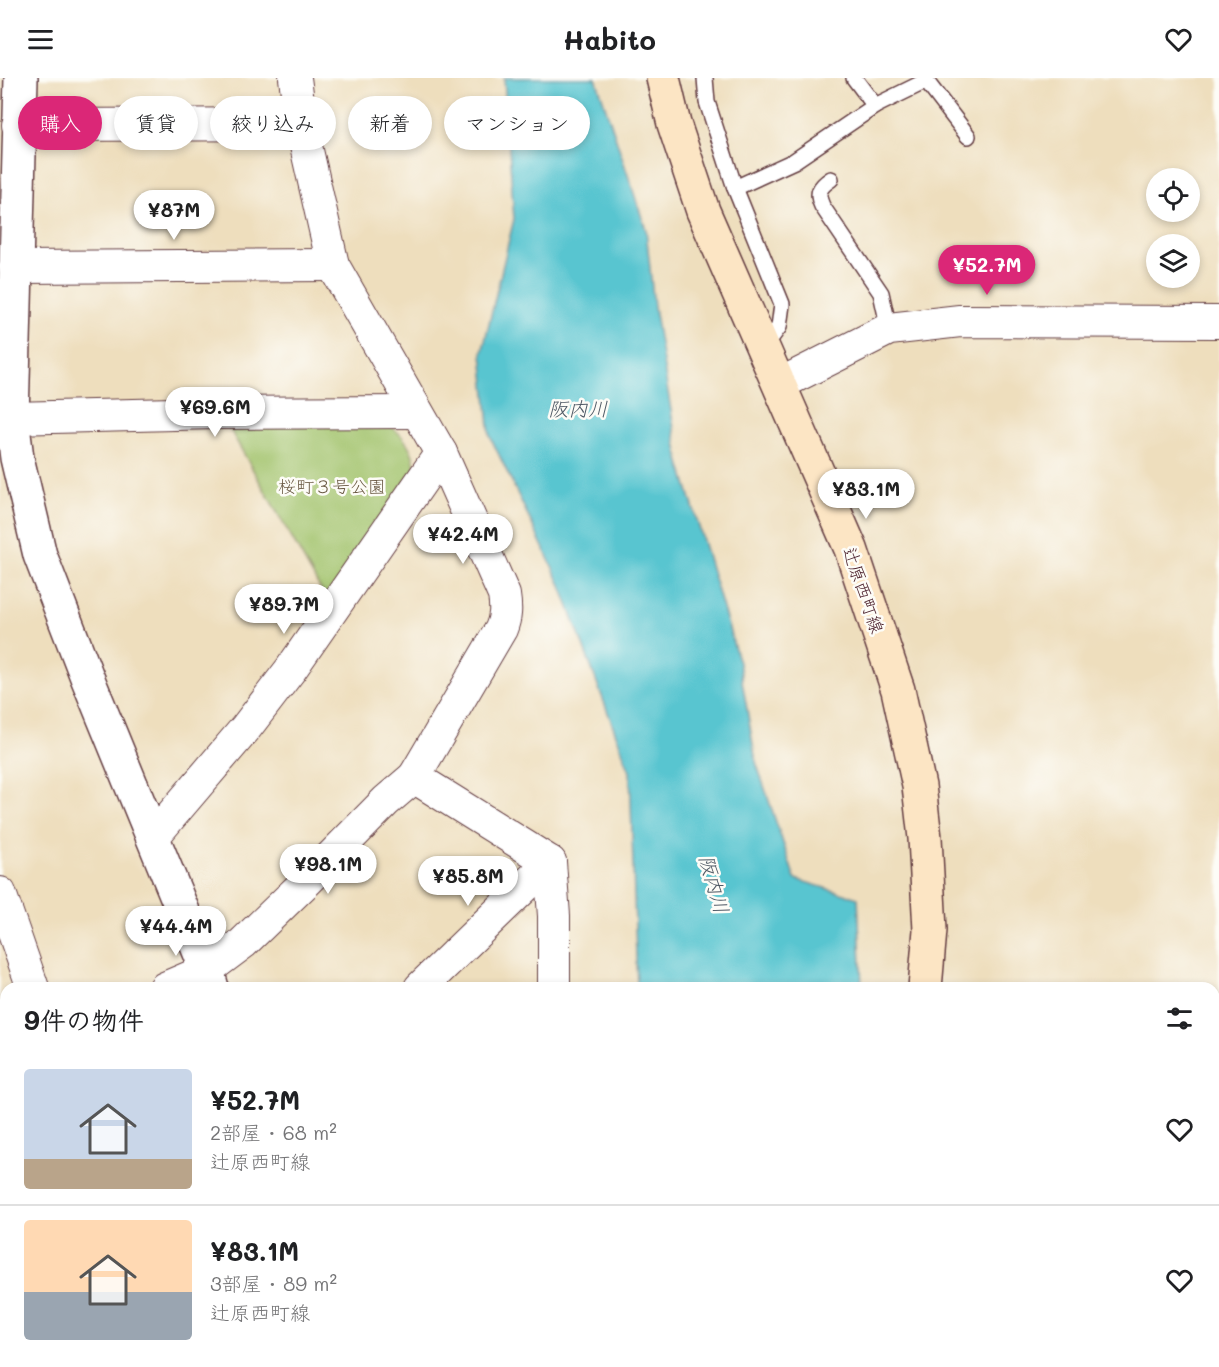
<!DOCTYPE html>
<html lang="ja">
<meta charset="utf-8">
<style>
:root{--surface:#fff;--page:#f6f6f6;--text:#202124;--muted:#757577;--line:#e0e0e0;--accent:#db2777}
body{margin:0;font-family:Mali,"Klee One",sans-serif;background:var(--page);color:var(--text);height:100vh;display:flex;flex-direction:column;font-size:22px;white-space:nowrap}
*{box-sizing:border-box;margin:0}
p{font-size:20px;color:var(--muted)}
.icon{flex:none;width:33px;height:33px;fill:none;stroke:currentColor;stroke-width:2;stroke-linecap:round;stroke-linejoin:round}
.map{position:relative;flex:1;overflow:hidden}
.side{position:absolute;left:0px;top:904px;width:1220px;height:386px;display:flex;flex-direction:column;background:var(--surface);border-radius:18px 18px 0 0;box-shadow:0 3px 9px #0003}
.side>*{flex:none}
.banner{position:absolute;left:18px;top:18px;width:600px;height:54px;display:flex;gap:12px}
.tools{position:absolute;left:1146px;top:90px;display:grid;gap:12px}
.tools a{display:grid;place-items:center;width:54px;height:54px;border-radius:50%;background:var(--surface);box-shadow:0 3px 9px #0003;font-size:30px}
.price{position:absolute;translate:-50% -51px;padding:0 14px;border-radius:21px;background:#fff;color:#222;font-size:20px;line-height:39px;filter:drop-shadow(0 2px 3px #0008)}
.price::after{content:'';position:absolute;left:50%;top:36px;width:18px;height:14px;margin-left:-9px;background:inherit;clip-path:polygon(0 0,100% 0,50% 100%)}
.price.active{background:var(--accent);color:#fff}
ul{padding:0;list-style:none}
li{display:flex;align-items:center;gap:18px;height:150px;padding:0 24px}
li+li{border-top:2px solid var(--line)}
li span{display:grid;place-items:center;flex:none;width:168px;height:120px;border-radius:6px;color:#555}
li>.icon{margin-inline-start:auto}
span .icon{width:72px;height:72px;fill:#fffc;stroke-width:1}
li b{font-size:26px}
h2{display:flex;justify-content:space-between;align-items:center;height:72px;padding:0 24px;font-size:26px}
.chip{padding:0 21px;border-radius:27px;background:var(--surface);box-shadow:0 3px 9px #0003;font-size:21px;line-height:54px}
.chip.active{background:var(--accent);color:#fff}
header{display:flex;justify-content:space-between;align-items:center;height:78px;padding:0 24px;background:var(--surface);font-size:27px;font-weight:700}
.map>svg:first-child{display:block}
.green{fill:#a2c36c;stroke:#76714c;stroke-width:1.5}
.water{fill:#58c5d0;stroke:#51727e;stroke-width:1.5}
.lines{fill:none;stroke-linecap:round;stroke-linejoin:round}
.stream{stroke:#58c5d0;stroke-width:8}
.service-casing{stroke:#633c41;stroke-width:18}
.minor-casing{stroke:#633c41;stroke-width:34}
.tertiary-casing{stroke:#633c41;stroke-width:36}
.secondary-casing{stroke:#633c41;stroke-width:36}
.service{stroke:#fff;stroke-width:15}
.minor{stroke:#fff;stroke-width:32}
.tertiary{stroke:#fff;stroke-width:33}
.secondary{stroke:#fce5c4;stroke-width:33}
.labels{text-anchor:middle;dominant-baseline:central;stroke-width:5;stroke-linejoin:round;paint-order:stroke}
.park-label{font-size:18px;fill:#695842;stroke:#fdfcf7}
.street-label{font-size:18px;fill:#4a1f2b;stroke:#fdfcf7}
.water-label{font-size:20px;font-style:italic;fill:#4f5965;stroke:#fdfcf7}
</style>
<header><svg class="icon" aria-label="menu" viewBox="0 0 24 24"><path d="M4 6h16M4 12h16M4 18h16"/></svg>Habito<svg class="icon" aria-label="heart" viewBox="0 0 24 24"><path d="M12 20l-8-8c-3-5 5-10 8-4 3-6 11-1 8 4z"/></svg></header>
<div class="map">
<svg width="1219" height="1289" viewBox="0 0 1219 1289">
<rect width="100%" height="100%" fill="#fdfcf7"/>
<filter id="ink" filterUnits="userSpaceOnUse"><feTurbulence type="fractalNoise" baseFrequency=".0167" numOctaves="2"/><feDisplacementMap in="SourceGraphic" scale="12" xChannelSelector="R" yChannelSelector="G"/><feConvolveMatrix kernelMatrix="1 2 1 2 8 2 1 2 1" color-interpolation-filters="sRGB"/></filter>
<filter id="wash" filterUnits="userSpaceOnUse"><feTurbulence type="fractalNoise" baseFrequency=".008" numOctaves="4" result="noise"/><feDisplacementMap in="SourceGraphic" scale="24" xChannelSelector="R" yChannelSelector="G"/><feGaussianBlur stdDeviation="1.35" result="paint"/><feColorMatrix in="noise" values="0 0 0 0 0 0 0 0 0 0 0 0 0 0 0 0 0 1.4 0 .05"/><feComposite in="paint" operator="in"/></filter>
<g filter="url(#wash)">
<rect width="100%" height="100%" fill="#eedebd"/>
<g class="green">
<path d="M388 346C402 356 414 371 415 389L328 524 228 348Z"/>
<path d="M6 1001V1284H25L24 1289H0V1004Z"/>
</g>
<g class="water">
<path d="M504 0H596L646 152 654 229 679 381 739 585 756 684 795 801 858 820 862 910H637L630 694 560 505 490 358 482 275 514 141Z"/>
<path d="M615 1284H842V1289H618Z"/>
</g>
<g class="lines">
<g class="stream">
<path d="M1214 1091 1219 1090"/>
<path d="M941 1289V1284"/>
</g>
</g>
</g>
<g filter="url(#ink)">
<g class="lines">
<g class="service-casing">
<g id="service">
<path d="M705 0 707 24 735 110 782 226 779 249 763 271"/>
<path d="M854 0 875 28"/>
<path d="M831 101C819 109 816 115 822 128L881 215 889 251"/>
<path d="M735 110 794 83 875 28 926 3 968 58"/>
</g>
</g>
<g class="minor-casing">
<g id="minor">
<path d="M295 0 301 46 333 187 441 375 504 517C506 530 506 539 501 551L414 699 550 784 554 838V910"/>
<path d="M18 47 301 46"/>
<path d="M15 189 333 187"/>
<path d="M780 306 889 251 960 243 1219 244"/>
<path d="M12 340 215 335 417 334"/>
<path d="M153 759 245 651 291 591 441 375"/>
<path d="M0 815 33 910"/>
<path d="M165 910 207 892 243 865 308 802 386 723 414 699"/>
<path d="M420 910 550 784"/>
<path d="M0 986 6 984"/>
<path d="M1214 1074H1219"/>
<path d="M38 1289V1284"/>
<path d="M366 1289 367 1284"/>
<path d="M531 1289V1284"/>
</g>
</g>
<g class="tertiary-casing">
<g id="tertiary">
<path d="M21 0 12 340 17 380 40 477 87 599 207 892 212 910"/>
<path d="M200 1289V1284"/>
</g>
</g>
<g class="secondary-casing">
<g id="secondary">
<path d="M663 0 674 46 703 133 851 471 898 612 919 708 925 760 930 852 925 910"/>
<path d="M894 1289 895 1284"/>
</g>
</g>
<use href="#service" class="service"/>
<use href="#minor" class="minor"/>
<use href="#tertiary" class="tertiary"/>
<use href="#secondary" class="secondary"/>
</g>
</g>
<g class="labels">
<g class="park-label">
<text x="332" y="408">桜町３号公園</text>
</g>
<g class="street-label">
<text transform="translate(864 512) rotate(71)">辻原西町線</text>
</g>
<g class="water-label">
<text x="578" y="330">阪内川</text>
<text transform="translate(715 806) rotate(74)">阪内川</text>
</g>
</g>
</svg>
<div class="tools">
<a><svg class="icon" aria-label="locate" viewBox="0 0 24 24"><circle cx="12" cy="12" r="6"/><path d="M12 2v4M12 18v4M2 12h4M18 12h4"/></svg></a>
<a><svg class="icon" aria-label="layers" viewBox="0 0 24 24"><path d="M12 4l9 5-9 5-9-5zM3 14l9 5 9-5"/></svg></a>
</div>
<b class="price" style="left:174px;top:163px">¥87M</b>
<b class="price active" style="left:987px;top:218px">¥52.7M</b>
<b class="price" style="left:215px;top:360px">¥69.6M</b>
<b class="price" style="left:866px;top:442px">¥83.1M</b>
<b class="price" style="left:463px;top:487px">¥42.4M</b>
<b class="price" style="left:284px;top:557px">¥89.7M</b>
<b class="price" style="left:328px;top:817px">¥98.1M</b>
<b class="price" style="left:468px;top:829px">¥85.8M</b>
<b class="price" style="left:176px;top:879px">¥44.4M</b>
<div class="banner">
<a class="chip active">購入</a>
<a class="chip">賃貸</a>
<a class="chip">絞り込み</a>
<a class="chip">新着</a>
<a class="chip">マンション</a>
</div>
<section class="side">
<h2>9件の物件<svg class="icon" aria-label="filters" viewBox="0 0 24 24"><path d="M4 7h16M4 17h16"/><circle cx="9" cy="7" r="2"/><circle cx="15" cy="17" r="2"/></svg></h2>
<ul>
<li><span style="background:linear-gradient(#c9d6e8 75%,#b9a48a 0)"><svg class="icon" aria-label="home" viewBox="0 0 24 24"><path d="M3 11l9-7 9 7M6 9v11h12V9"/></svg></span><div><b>¥52.7M</b><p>2部屋 · 68 m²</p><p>辻原西町線</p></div><svg class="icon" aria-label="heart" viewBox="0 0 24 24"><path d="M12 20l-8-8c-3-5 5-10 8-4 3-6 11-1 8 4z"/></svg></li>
<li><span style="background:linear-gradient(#ffd9b3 60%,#9aa5b1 0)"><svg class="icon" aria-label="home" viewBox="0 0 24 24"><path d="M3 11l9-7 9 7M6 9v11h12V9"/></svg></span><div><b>¥83.1M</b><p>3部屋 · 89 m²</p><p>辻原西町線</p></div><svg class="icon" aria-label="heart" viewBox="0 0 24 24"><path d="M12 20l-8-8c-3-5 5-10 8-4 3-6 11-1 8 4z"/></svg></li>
</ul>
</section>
</div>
